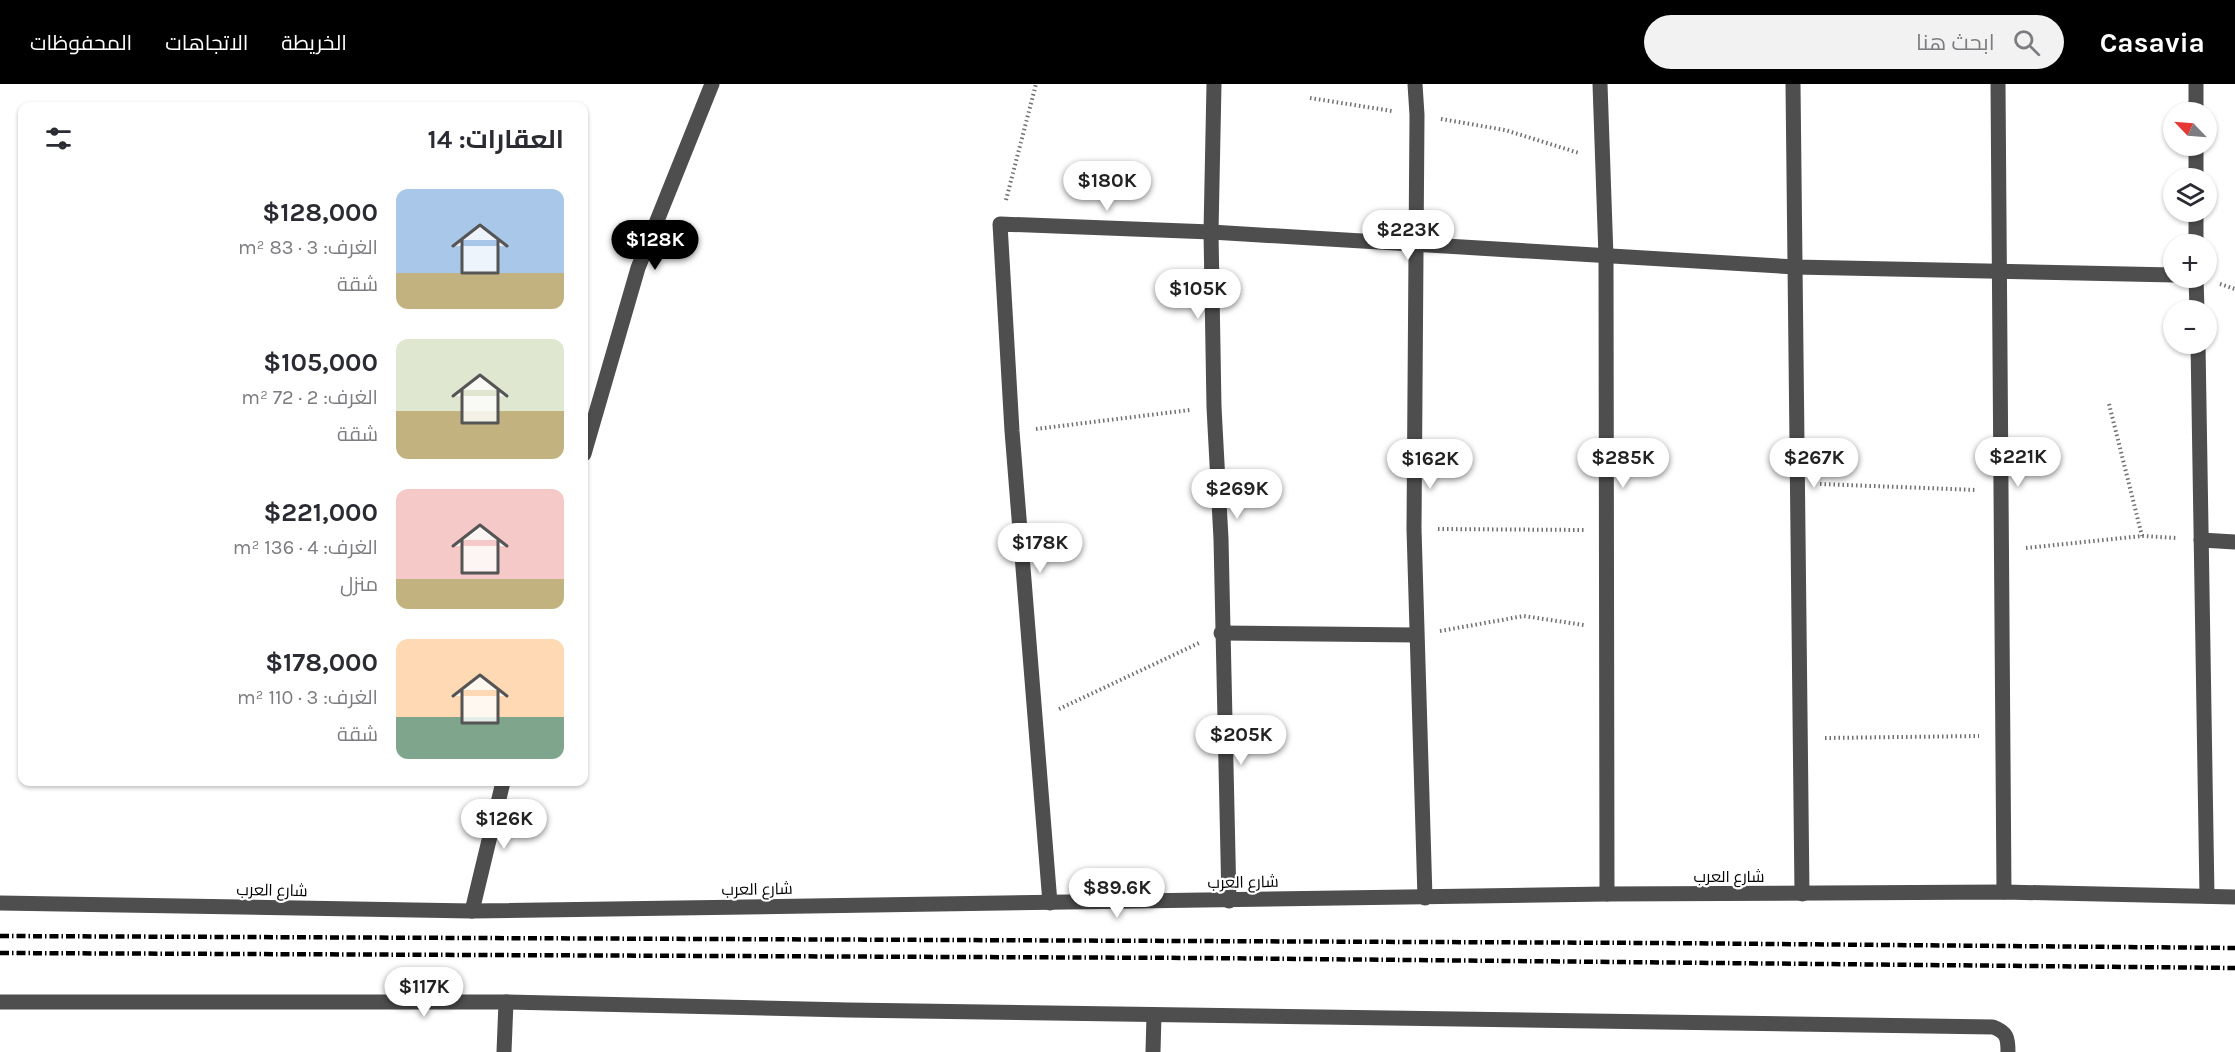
<!DOCTYPE html>
<html lang="ar">
<meta charset="utf-8">
<style>
:root{--surface:#fff;--page:#f2f2f3;--text:#2b2b33;--muted:#7c7c81;--accent:#000}
body{margin:0;font-family:Karla,Cairo,sans-serif;background:var(--page);color:var(--text);direction:rtl;height:100vh;display:flex;flex-direction:column;font-size:22px;white-space:nowrap}
*{box-sizing:border-box;margin:0}
p{font-size:20px;color:var(--muted)}
.icon{flex:none;width:33px;height:33px;fill:none;stroke:currentColor;stroke-width:2;stroke-linecap:round;stroke-linejoin:round}
.map{position:relative;flex:1;overflow:hidden;direction:ltr}
.side{position:absolute;left:18px;top:18px;width:570px;height:684px;display:flex;flex-direction:column;background:var(--surface);border-radius:12px;box-shadow:0 2px 4px #0004;direction:rtl}
.side>*{flex:none}
.needle{width:39px;rotate:295deg}
.controls{position:absolute;left:2163px;top:18px;display:grid;gap:12px}
.controls a{display:grid;place-items:center;width:54px;height:54px;border-radius:50%;background:var(--surface);box-shadow:0 2px 4px #0004;font-size:30px}
.price{position:absolute;translate:-50% -51px;padding:0 14px;border-radius:21px;background:#fff;color:#222;font-size:20px;line-height:39px;filter:drop-shadow(0 2px 3px #0008)}
.price::after{content:'';position:absolute;left:50%;top:36px;width:18px;height:14px;margin-left:-9px;background:inherit;clip-path:polygon(0 0,100% 0,50% 100%)}
.price.active{background:var(--accent);color:#fff}
ul{padding:0;list-style:none}
li{display:flex;align-items:center;gap:18px;height:150px;padding:0 24px}
li span{display:grid;place-items:center;flex:none;width:168px;height:120px;border-radius:12px;color:#555}
li>.icon{margin-inline-start:auto}
span .icon{width:72px;height:72px;fill:#fffc;stroke-width:1}
li b{font-size:26px}
h2{display:flex;justify-content:space-between;align-items:center;height:72px;padding:0 24px;font-size:26px}
header{display:flex;align-items:center;gap:36px;box-sizing:border-box;height:84px;padding:0 30px;background:var(--accent);color:#fff}
header strong{font-size:28px}
nav{display:flex;gap:33px;margin-inline-start:auto;font-size:21px}
.search{width:420px;height:54px;background:var(--page);display:flex;align-items:center;gap:15px;box-sizing:border-box;padding:0 21px;border-radius:33px;color:var(--muted);font-size:22px}
.map>svg:first-child{display:block}
.lines{fill:none;stroke-linecap:round;stroke-linejoin:round}
.path{stroke:#707070;stroke-width:4;stroke-dasharray:1.5 3;stroke-linecap:butt}
.minor{stroke:#4e4e4e;stroke-width:15}
.rail{stroke:#000;stroke-width:4.5;stroke-dasharray:9 3 1.5 3;stroke-linecap:butt}
.labels{text-anchor:middle;dominant-baseline:central;stroke-width:4.5;stroke-linejoin:round;paint-order:stroke}
.street-label{font-size:16px;fill:#000;stroke:#fff}
</style>
<header>
<strong>Casavia</strong>
<div class="search"><svg class="icon" aria-label="search" viewBox="0 0 24 24"><circle cx="10" cy="10" r="6"/><path d="M15 15l6 6"/></svg>ابحث هنا</div>
<nav><a>الخريطة</a><a>الاتجاهات</a><a>المحفوظات</a></nav>
</header>
<div class="map">
<svg width="2235" height="968" viewBox="0 0 2235 968">
<rect width="100%" height="100%" fill="#fff"/>
<g class="lines">
<g class="path">
<path d="M1310 14 1392 27"/>
<path d="M1441 35 1505 46 1579 69"/>
<path d="M1006 116 1036 0"/>
<path d="M2220 200 2235 205"/>
<path d="M2109 320 2142 452"/>
<path d="M1036 345 1190 326"/>
<path d="M1820 400 1977 406"/>
<path d="M1438 445 1584 446"/>
<path d="M2026 464 2142 452 2177 454"/>
<path d="M1440 547 1524 532 1584 541"/>
<path d="M1059 625 1199 559"/>
<path d="M1825 654 1979 652"/>
</g>
<g class="minor">
<path d="M1214 0 1211 148 1214 323 1221 455 1229 817"/>
<path d="M1415 0 1417 31 1414 445 1425 814"/>
<path d="M1600 0 1606 173 1607 810"/>
<path d="M1793 0 1802 810"/>
<path d="M1998 0 2004 808"/>
<path d="M2196 0V28"/>
<path d="M2196 62V94"/>
<path d="M2196 128V160"/>
<path d="M2196 194 2197 226"/>
<path d="M2198 260 2207 812"/>
<path d="M584 370 638 184 712 0"/>
<path d="M2201 456 2235 458"/>
<path d="M1221 549 1416 551"/>
<path d="M0 819 472 827 1607 810 2004 808 2235 813"/>
<path d="M1050 819 1012 347 1000 140 1211 148 1795 183 2174 191"/>
<path d="M472 827 503 698"/>
<path d="M0 918H506L848 926 1993 943C2007 948 2008 954 2008 968"/>
<path d="M504 968 506 918"/>
<path d="M1153 968 1154 931"/>
</g>
<g class="rail">
<path d="M0 852 1660 859 2235 864"/>
<path d="M0 869 1203 874 2235 884"/>
</g>
</g>
<g class="labels">
<g class="street-label">
<text x="1729" y="792">شارع العرب</text>
<text transform="translate(1243 798) rotate(-1)">شارع العرب</text>
<text transform="translate(757 805) rotate(-1)">شارع العرب</text>
<text transform="translate(272 806) rotate(1)">شارع العرب</text>
</g>
</g>
</svg>
<div class="controls">
<a><svg class="needle" viewBox="-14 -14 28 28"><path d="M0-13l5 13h-10z" fill="#e53935"/><path d="M0 13l5-13h-10z" fill="#7c7c81"/></svg></a>
<a><svg class="icon" aria-label="layers" viewBox="0 0 24 24"><path d="M12 4l9 5-9 5-9-5zM3 14l9 5 9-5"/></svg></a>
<a>+</a>
<a>−</a>
</div>
<b class="price" style="left:1107px;top:128px">$180K</b>
<b class="price" style="left:1408px;top:177px">$223K</b>
<b class="price active" style="left:655px;top:187px">$128K</b>
<b class="price" style="left:1198px;top:236px">$105K</b>
<b class="price" style="left:2018px;top:404px">$221K</b>
<b class="price" style="left:1623px;top:405px">$285K</b>
<b class="price" style="left:1814px;top:405px">$267K</b>
<b class="price" style="left:1430px;top:406px">$162K</b>
<b class="price" style="left:1237px;top:436px">$269K</b>
<b class="price" style="left:1040px;top:490px">$178K</b>
<b class="price" style="left:1241px;top:682px">$205K</b>
<b class="price" style="left:504px;top:766px">$126K</b>
<b class="price" style="left:1117px;top:835px">$89.6K</b>
<b class="price" style="left:424px;top:934px">$117K</b>
<section class="side">
<h2>العقارات: 14<svg class="icon" aria-label="filters" viewBox="0 0 24 24"><path d="M4 7h16M4 17h16"/><circle cx="9" cy="7" r="2"/><circle cx="15" cy="17" r="2"/></svg></h2>
<ul>
<li><span style="background:linear-gradient(#a9c7e8 70%,#c2b280 0)"><svg class="icon" aria-label="home" viewBox="0 0 24 24"><path d="M3 11l9-7 9 7M6 9v11h12V9"/></svg></span><div><b>$128,000</b><p>الغرف: 3 · 83 m²</p><p>شقة</p></div></li>
<li><span style="background:linear-gradient(#dfe7d0 60%,#c2b280 0)"><svg class="icon" aria-label="home" viewBox="0 0 24 24"><path d="M3 11l9-7 9 7M6 9v11h12V9"/></svg></span><div><b>$105,000</b><p>الغرف: 2 · 72 m²</p><p>شقة</p></div></li>
<li><span style="background:linear-gradient(#f6c9c9 75%,#c2b280 0)"><svg class="icon" aria-label="home" viewBox="0 0 24 24"><path d="M3 11l9-7 9 7M6 9v11h12V9"/></svg></span><div><b>$221,000</b><p>الغرف: 4 · 136 m²</p><p>منزل</p></div></li>
<li><span style="background:linear-gradient(#ffd9b3 65%,#7fa58c 0)"><svg class="icon" aria-label="home" viewBox="0 0 24 24"><path d="M3 11l9-7 9 7M6 9v11h12V9"/></svg></span><div><b>$178,000</b><p>الغرف: 3 · 110 m²</p><p>شقة</p></div></li>
</ul>
</section>
</div>
